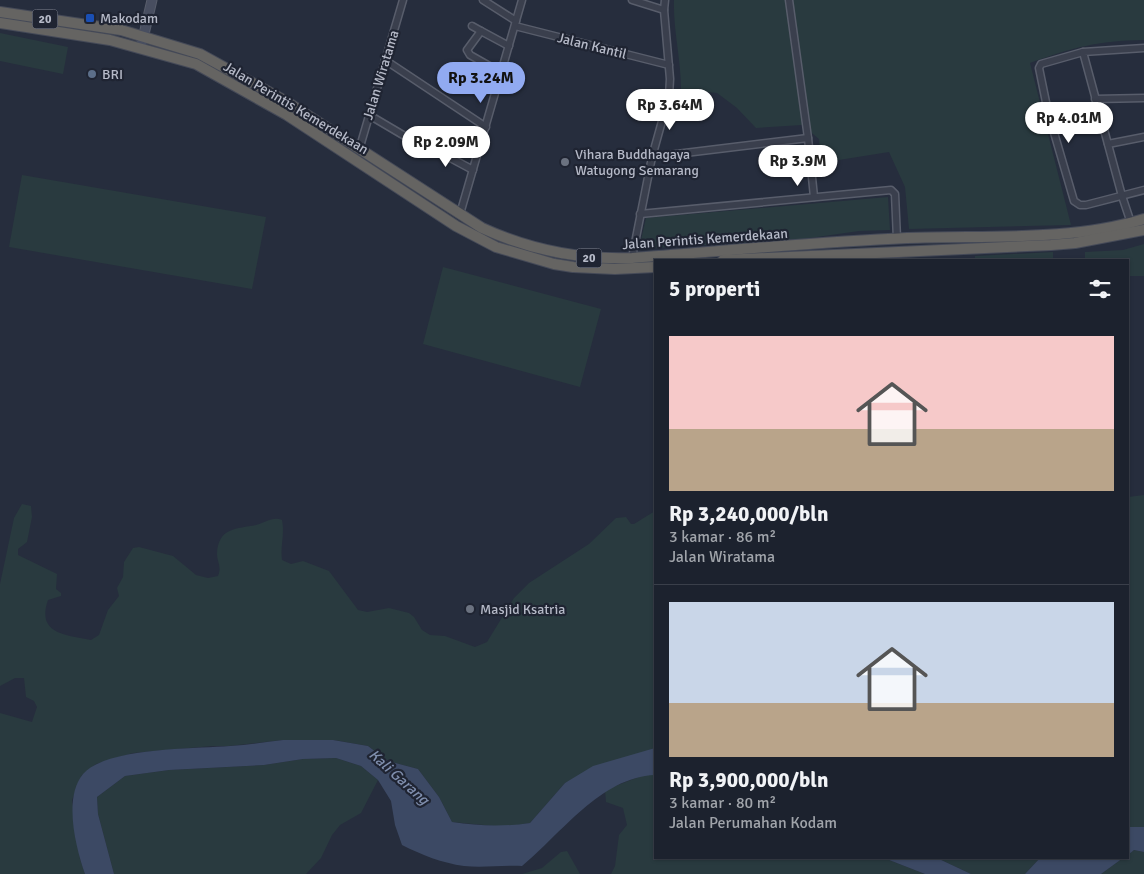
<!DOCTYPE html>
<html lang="id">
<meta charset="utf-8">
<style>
:root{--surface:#1c222e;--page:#292f3a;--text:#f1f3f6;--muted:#a0a4aa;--line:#3a3f4a;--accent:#91aaf1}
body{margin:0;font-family:Signika,sans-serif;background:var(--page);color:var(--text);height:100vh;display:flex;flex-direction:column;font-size:19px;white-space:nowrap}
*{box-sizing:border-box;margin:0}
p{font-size:16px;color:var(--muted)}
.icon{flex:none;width:28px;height:28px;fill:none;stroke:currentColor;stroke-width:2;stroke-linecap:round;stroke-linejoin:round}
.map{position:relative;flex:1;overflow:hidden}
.sheet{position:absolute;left:654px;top:259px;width:475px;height:600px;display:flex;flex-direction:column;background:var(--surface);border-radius:0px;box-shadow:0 1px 4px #0004,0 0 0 1px var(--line)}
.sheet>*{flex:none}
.price{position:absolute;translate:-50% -42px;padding:0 11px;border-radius:18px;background:#fff;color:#222;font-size:16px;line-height:32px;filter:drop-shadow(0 1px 2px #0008)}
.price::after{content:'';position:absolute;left:50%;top:30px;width:15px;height:11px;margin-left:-8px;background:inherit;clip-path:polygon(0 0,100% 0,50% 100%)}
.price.selected{background:var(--accent);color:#111}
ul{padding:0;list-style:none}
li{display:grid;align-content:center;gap:10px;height:265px;padding:0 15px}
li+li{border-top:1px solid var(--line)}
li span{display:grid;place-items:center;height:155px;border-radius:0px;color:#555}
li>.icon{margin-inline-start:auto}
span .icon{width:90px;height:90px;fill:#fffc;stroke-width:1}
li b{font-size:21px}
h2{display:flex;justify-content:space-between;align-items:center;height:60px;padding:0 15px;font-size:21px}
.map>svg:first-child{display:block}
.green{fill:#293a3f}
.water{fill:#3c4964}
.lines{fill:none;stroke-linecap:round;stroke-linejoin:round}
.minor-casing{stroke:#585d6b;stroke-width:9}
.secondary-casing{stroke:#585d6b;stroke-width:11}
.trunk-casing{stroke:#454a58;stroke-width:12}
.minor{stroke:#3a3f4d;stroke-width:6}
.secondary{stroke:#484e60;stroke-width:9}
.trunk{stroke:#656462;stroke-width:10}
.transit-dot{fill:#1a4fb4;stroke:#1f2432;stroke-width:2}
.service-dot{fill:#5c6f8a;stroke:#1f2432;stroke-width:2}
.worship-dot{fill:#6b7280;stroke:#1f2432;stroke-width:2}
.labels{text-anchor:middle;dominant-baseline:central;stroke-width:4.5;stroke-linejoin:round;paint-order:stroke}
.shield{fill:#1f2432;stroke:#898d9b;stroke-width:1}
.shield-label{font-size:12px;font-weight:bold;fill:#b6bac8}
.poi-label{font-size:14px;fill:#b6bac8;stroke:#1f2432;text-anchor:start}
.street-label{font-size:14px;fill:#b6bac8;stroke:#1f2432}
.water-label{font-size:15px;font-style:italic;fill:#7f8ead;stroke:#1f2432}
</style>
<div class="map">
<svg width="1144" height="874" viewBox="0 0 1144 874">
<rect width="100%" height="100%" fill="#262d3d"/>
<g class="green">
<path d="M674 0H1144V40C1097 41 1074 47 1030 63L1071 225 909 229 905 187 889 152 820 163 819 139 802 125 756 128 737 108 717 93 681 89C681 59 673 30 674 0Z"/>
<path d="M0 33 68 47 63 74 0 61Z"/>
<path d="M22 175 266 217 252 289 9 247Z"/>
<path d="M888 197 890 230 859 231 803 239 639 249 646 218Z"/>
<path d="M1144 244V276H1128V260H1085V252L1123 250Z"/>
<path d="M1053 252V260H975V256Z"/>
<path d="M443 267 601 309 580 387 423 344Z"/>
<path d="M1144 495V827H1128V497Z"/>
<path d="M22 504 31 506 32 517 27 542 18 549V555L57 574 56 589 61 593V596L48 600C36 634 66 635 91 640L99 635 108 610 119 596 117 588 123 577 124 562 133 548 139 547 173 556 196 575 208 578 218 576 219 573C221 566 217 561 217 554 218 527 237 529 256 525 265 523 273 516 282 520 285 534 280 546 282 560L291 564 303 561 329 571 358 610 367 612 389 608 409 613 414 617 422 630 430 635 445 636 475 647 487 642 514 598 529 583 589 544 616 518 626 517 631 524H634L655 511V748L565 783 530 823 505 827 452 822 439 797 418 769 388 761 368 746 334 740H283L229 746H212L133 753 96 764 82 775 72 800 80 859 85 874H0V713L32 722 37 707 34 701 26 697 24 678H15L0 686V584L14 518Z"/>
<path d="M336 758 361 766 378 780 361 813 340 825 332 835 321 858 306 874H114L98 814 97 797 125 776 169 770 264 765 303 759Z"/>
<path d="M644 775H655V858H884L925 874H611L615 866 619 835 627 825 623 808 606 802 605 790Z"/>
<path d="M1134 850 1144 852V874H1101L1123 858H1128V855Z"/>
<path d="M567 851 580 874H522L542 868 561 852Z"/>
<path d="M937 858H1040L1025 874H971Z"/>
</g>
<g class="water">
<path d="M283 740H333L368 746 388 761 418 769 439 797 452 822C479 826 503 827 530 823L565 783 593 766 655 748V775C601 777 561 834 522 866 503 865 483 868 464 866 442 863 422 855 402 845L395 825 391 801 378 780 361 766 336 758 303 759 264 765 169 770 125 776 97 797 98 814 114 874H85C76 848 63 798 83 774 107 747 194 749 230 746 248 745 266 742 283 740Z"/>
<path d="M1128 827H1144V852L1134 850 1128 855Z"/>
<path d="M884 858H937L971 874H925Z"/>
<path d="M1040 858H1123L1101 874H1025Z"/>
</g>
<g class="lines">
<g class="minor-casing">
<g id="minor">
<path d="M483 0 516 21"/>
<path d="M632 0 664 10"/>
<path d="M789 0 808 138"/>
<path d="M472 26 481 31"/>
<path d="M515 26 669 65"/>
<path d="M1083 52 1041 64 1039 68 1048 112 1074 201 1080 205H1086L1144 190"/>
<path d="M385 60 486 127"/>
<path d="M500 72 470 55 467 50 481 31 509 46"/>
<path d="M669 96 701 94"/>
<path d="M1095 99 1144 98"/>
<path d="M369 115 425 148 430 147 473 170"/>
<path d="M1108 144 1144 137"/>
<path d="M359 150 403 0"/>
<path d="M652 157 808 138 814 197"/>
<path d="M460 214 522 0"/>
<path d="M640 214 891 190 895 194 897 239"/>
<path d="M1131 223 1122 196 1083 52 1144 48"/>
<path d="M632 258 652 157 669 96 670 79 664 10 665 0"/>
</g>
</g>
<g class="secondary-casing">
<path id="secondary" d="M141 47 152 0"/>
</g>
<g class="trunk-casing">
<g id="trunk">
<path d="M0 12 121 30 200 54 287 102 482 228C530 250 579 260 632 258 723 251 815 242 907 238 985 235 1069 242 1144 219"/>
<path d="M0 23 110 40 196 64 287 115 456 226 496 247 554 264 573 267 615 269 655 267"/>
<path d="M723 260 1051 245 1075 243 1144 230"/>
</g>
</g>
<use href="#minor" class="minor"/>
<use href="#secondary" class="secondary"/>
<use href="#trunk" class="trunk"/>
</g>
<rect class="transit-dot" x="85" y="13" width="10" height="10" rx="2.5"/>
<circle class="service-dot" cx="92" cy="74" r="5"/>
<g class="worship-dot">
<circle cx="565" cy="162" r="5"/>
<circle cx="470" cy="609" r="5"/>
</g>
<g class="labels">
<g class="shield">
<rect x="32.5" y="9.5" width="25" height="19" rx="4"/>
<rect x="576.5" y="248.5" width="25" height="19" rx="4"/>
</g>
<g class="shield-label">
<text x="45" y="19">20</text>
<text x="589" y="258">20</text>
</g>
<g class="poi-label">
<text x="100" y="18">Makodam</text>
<text x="102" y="74">BRI</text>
<text x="575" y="154">Vihara Buddhagaya<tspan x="575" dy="16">Watugong Semarang</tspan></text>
<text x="480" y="609">Masjid Ksatria</text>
</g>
<g class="street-label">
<text transform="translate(592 46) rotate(14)">Jalan Kantil</text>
<text transform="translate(381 75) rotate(-73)">Jalan Wiratama</text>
<text transform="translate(296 108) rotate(31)">Jalan Perintis Kemerdekaan</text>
<text transform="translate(705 239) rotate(-4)">Jalan Perintis Kemerdekaan</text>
</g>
<g class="water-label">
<text transform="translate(399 777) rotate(42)">Kali Garang</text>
</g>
</g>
</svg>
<b class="price selected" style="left:481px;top:104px">Rp 3.24M</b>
<b class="price" style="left:670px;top:131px">Rp 3.64M</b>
<b class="price" style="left:1069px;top:144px">Rp 4.01M</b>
<b class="price" style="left:446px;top:168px">Rp 2.09M</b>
<b class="price" style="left:798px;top:187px">Rp 3.9M</b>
<section class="sheet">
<h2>5 properti<svg class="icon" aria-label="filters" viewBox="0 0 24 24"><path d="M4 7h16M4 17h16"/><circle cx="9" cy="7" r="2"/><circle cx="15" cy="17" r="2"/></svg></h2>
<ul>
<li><span style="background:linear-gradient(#f6c9c9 60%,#b9a48a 0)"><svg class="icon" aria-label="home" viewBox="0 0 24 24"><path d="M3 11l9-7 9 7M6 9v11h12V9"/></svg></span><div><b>Rp 3,240,000/bln</b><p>3 kamar · 86 m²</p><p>Jalan Wiratama</p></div></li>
<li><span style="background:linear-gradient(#c9d6e8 65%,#b9a48a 0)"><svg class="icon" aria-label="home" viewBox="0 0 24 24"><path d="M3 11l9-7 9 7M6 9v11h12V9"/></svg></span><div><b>Rp 3,900,000/bln</b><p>3 kamar · 80 m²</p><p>Jalan Perumahan Kodam</p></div></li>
</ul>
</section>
</div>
